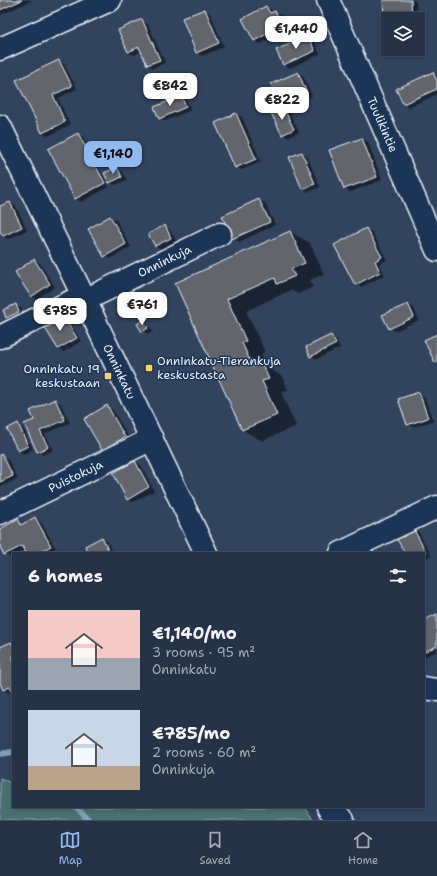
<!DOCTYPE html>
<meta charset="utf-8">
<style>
:root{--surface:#263246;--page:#323e51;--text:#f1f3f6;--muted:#a4aab3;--line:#424d5f;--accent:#90b9f0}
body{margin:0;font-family:"Shantell Sans",sans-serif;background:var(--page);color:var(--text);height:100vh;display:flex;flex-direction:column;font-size:15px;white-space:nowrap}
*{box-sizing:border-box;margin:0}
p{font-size:13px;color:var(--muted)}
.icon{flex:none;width:22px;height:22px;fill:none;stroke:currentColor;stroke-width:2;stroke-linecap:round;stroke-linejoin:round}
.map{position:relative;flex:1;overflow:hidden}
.drawer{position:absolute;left:12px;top:552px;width:413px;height:256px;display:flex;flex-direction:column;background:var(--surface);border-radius:0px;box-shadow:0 2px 6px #0003,0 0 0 1px var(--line)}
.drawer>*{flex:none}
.fabs{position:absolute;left:381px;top:12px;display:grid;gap:8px}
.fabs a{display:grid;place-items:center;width:44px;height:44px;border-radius:0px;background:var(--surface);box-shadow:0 2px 6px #0003,0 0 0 1px var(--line);font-size:20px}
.price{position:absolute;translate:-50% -34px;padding:0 9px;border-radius:8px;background:#fff;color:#222;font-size:13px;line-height:26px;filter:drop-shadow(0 1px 2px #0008)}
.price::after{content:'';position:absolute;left:50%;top:24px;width:12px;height:9px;margin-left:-6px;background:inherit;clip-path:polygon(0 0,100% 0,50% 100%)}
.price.selected{background:var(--accent);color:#111}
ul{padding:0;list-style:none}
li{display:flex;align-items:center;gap:12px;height:100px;padding:0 16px}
li span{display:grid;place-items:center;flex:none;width:112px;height:80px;border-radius:0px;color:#555}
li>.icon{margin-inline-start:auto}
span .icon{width:48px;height:48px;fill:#fffc;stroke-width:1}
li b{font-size:17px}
h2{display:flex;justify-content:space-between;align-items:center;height:48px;padding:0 16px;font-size:17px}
.tabs{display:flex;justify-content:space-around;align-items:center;height:56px;border-top:1px solid var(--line);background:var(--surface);font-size:11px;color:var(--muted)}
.tabs a{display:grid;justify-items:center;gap:2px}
.tabs .selected{color:var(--accent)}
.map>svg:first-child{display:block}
.green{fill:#4c6f70;stroke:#9ab0b4}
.shadow{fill:#0007}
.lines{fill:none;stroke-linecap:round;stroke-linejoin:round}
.stream{stroke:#83a0b3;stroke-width:6}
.building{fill:#63656d;stroke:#e8f1f8}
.street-casing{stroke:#e8f1f8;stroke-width:25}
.secondary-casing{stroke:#e8f1f8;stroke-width:25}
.street{stroke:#1d3557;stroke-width:22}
.secondary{stroke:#1d3557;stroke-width:22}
.poi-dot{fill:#ffd166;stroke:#1d3557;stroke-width:1.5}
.labels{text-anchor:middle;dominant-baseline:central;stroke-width:3;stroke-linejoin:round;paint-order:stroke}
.street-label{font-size:12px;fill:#e8f1f8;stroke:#1d3557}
.poi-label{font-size:12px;fill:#e8f1f8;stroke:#1d3557;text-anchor:start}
</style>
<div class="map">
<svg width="437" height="820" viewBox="0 0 437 820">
<rect width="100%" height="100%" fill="#32435e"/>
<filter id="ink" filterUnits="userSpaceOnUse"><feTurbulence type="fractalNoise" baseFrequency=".025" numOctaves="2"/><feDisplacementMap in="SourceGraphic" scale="8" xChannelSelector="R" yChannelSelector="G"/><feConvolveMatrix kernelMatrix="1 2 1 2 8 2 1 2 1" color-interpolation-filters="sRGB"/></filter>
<g filter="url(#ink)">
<path class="green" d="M0 778 13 784V807H305L313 820H0Z"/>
<g class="shadow">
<path d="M0 0H33L0 15Z"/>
<path d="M384 0H413L416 2 417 19H388V38L386 37Z"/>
<path d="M266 7 272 10 273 13 275 12 281 15 288 29 260 44 254 40Z"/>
<path d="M205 10 210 13 224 47 202 56 197 52Z"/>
<path d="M142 21 148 24 165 63 153 68 148 65 142 51 134 55 128 52Z"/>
<path d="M308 37 314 40 320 54 290 68 284 65 278 50Z"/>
<path d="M59 61 64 64 77 89 58 98 70 125 48 136 42 132Z"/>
<path d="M298 73 303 76 312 96 286 108 281 104Z"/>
<path d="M433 73 437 75V94L409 107 403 104Z"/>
<path d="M181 97 186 100 191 110 165 121 160 118Z"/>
<path d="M283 108 289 112 299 132 288 137 282 134Z"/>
<path d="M236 114 242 117 261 162 241 170 236 167Z"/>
<path d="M78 134 83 137 109 187 81 202 76 199Z"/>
<path d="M362 139 368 142 382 180 350 192 344 188Z"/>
<path d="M302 153 307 156 320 187 308 192 303 189 290 158Z"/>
<path d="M117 168 122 171 127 180 115 185 110 182Z"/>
<path d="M259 200 265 203 275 225 239 242 233 238Z"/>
<path d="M10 203 16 206 27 230 9 239 3 236 0 229V207Z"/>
<path d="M110 217 116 220 131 247 110 259 105 256Z"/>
<path d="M165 226 170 230 176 241 161 249 156 246Z"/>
<path d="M366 229 372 232 387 260 379 264 385 275 361 287 356 284Z"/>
<path d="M290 232 310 243 324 274 310 280 313 287 298 294 291 290 246 311 265 352 261 354 268 368 282 376 288 390 281 392 296 426 262 441 243 430 177 283Z"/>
<path d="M34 260 40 263 55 287 37 299 31 296Z"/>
<path d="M15 305 21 308 24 315 12 320 7 317Z"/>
<path d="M408 305 414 308 419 320 395 331 389 328Z"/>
<path d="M62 315 67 318 81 341 64 352 58 349Z"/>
<path d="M143 322 148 325 153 332 148 334 143 331Z"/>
<path d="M331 336 336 339 340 348 317 359 311 356Z"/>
<path d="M419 393 424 396 433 421 413 427 408 424Z"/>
<path d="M55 400 60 403 70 423 45 434 53 450 43 455 38 451 35 420Z"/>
<path d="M107 407 113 410 130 440 108 453 103 449Z"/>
<path d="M18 425 23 428 33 449 24 454 18 451Z"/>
<path d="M2 456 8 459 18 479 0 487V457Z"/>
<path d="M135 462 141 465 154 491 133 502 128 499Z"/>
<path d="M35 518 41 522 56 549 49 553H27L25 550 19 553H13V556L11 557 5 554 0 545V530L18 520 24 524Z"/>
<path d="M412 527 418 531 431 555 424 559V553H406Z"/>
<path d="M102 538 107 541 113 553H90Z"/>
<path d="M437 616V651L424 657V621Z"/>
<path d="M11 643 13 645V691L10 693 4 690 0 681V649Z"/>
</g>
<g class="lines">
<g class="stream">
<path d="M0 754 13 752"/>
<path d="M76 807 89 820"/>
</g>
</g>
<g class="building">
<path d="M0 0H22L0 10Z"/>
<path d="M383 0H411L412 19H388V37L385 38Z"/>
<path d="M266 6 270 13 275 11 283 25 254 41 242 19Z"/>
<path d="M205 9 219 43 196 53 182 18Z"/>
<path d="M142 19 160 60 147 65 139 47 128 52 118 30Z"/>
<path d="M308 36 315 51 283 65 276 50Z"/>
<path d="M59 60 72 86 53 95 65 122 42 133 16 80Z"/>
<path d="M298 72 307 93 280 105 271 84Z"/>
<path d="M433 72 437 81V89L403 104 396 89Z"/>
<path d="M181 96 186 107 159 119 154 107Z"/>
<path d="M283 107 294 129 282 135 271 113Z"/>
<path d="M236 113 256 159 235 168 215 123Z"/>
<path d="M78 133 105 183 75 199 48 149Z"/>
<path d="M362 138 377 177 344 189 329 150Z"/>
<path d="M302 152 315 184 302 189 289 157Z"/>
<path d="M117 167 122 177 109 183 104 173Z"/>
<path d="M259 199 270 222 232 239 222 216Z"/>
<path d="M10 202 22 227 3 236 0 231V206Z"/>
<path d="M110 216 126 244 104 257 88 229Z"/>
<path d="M165 225 171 238 155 246 148 234Z"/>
<path d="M366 228 382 257 375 261 380 272 355 285 334 245Z"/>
<path d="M290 231 305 263 291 269 295 276 277 284 275 278 227 299 246 341 242 343 253 367 262 364 269 379 262 381 277 415 242 430 175 283Z"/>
<path d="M34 259 50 284 31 297 15 272Z"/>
<path d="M16 304 19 312 6 318 3 310Z"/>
<path d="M408 304 414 317 389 329 382 315Z"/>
<path d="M62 314 77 338 58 349 43 325Z"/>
<path d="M143 320 148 328 142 332 137 324Z"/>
<path d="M437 334V362L435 363 424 340Z"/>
<path d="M331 335 336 344 310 357 306 347Z"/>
<path d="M419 392 428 418 407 425 398 399Z"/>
<path d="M55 399 65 420 40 431 48 447 37 452 24 424 34 420 30 411Z"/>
<path d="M107 405 125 437 102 450 84 419Z"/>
<path d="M18 423 28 446 18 451 7 429Z"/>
<path d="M2 454 13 476 0 482V455Z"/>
<path d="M135 461 149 487 127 500 113 473Z"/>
<path d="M35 517 51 546 38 553H26L22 546 4 555 0 547V529L18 519 21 525Z"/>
<path d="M412 526 426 552 424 553H405L395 536Z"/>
<path d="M102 537 110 553H88L85 546Z"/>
<path d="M437 614V646L424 652V620Z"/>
<path d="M11 642 13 647V693L10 687 3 690 0 683V647Z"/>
</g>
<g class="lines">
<g class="street-casing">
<g id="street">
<path id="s1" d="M328 0 437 250"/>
<path d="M0 49 110 0"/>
<path id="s2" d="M0 337 72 301 85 300 220 234"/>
<path id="s3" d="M0 513 152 439"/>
<path d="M341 553 437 507"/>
<path d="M424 688 437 690"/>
</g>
</g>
<g class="secondary-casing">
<g id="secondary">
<path id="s4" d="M0 126 85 300 206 553"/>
<path d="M328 807 329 809 343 820"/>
</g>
</g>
<use href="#street" class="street"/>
<use href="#secondary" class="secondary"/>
</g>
</g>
<g class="poi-dot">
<rect x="145" y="364" width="8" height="8" rx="2"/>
<rect x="104" y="372" width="8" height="8" rx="2"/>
</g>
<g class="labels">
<g class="street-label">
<text stroke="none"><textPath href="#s1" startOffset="136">Tuulikintie</textPath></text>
<text stroke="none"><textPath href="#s2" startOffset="182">Onninkuja</textPath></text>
<text stroke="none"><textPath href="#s4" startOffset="273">Onninkatu</textPath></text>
<text stroke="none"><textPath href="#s3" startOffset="84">Puistokuja</textPath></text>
</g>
<g class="poi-label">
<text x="157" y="361">Onninkatu-Tierankuja<tspan x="157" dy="14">keskustasta</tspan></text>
<text x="100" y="369" text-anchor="end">Onninkatu 19<tspan x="100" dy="14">keskustaan</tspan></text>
</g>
</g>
</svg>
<div class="fabs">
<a><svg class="icon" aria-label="layers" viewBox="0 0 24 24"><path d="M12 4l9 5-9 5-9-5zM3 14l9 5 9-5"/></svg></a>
</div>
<b class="price" style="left:296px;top:50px">€1,440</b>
<b class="price" style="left:170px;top:107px">€842</b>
<b class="price" style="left:282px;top:121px">€822</b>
<b class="price selected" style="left:113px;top:175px">€1,140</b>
<b class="price" style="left:142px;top:326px">€761</b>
<b class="price" style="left:60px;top:332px">€785</b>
<section class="drawer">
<h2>6 homes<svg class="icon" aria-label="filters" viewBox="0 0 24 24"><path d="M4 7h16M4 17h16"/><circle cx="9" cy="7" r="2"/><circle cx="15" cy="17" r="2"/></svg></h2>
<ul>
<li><span style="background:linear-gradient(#f6c9c9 60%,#9aa5b1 0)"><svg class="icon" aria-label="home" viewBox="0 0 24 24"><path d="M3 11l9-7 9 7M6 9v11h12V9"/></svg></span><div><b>€1,140/mo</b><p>3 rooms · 95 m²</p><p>Onninkatu</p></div></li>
<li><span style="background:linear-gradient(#c9d6e8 70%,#b9a48a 0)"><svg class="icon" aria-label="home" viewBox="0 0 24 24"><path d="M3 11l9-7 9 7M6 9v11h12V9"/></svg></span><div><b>€785/mo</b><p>2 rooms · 60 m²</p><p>Onninkuja</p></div></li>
</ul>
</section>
</div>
<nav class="tabs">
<a class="selected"><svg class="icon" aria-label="map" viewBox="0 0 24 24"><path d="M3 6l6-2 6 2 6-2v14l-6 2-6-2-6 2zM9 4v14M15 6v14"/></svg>Map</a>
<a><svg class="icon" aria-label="saved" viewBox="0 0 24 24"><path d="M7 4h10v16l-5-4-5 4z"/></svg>Saved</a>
<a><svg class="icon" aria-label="home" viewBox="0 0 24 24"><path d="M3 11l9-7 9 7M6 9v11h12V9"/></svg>Home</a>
</nav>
